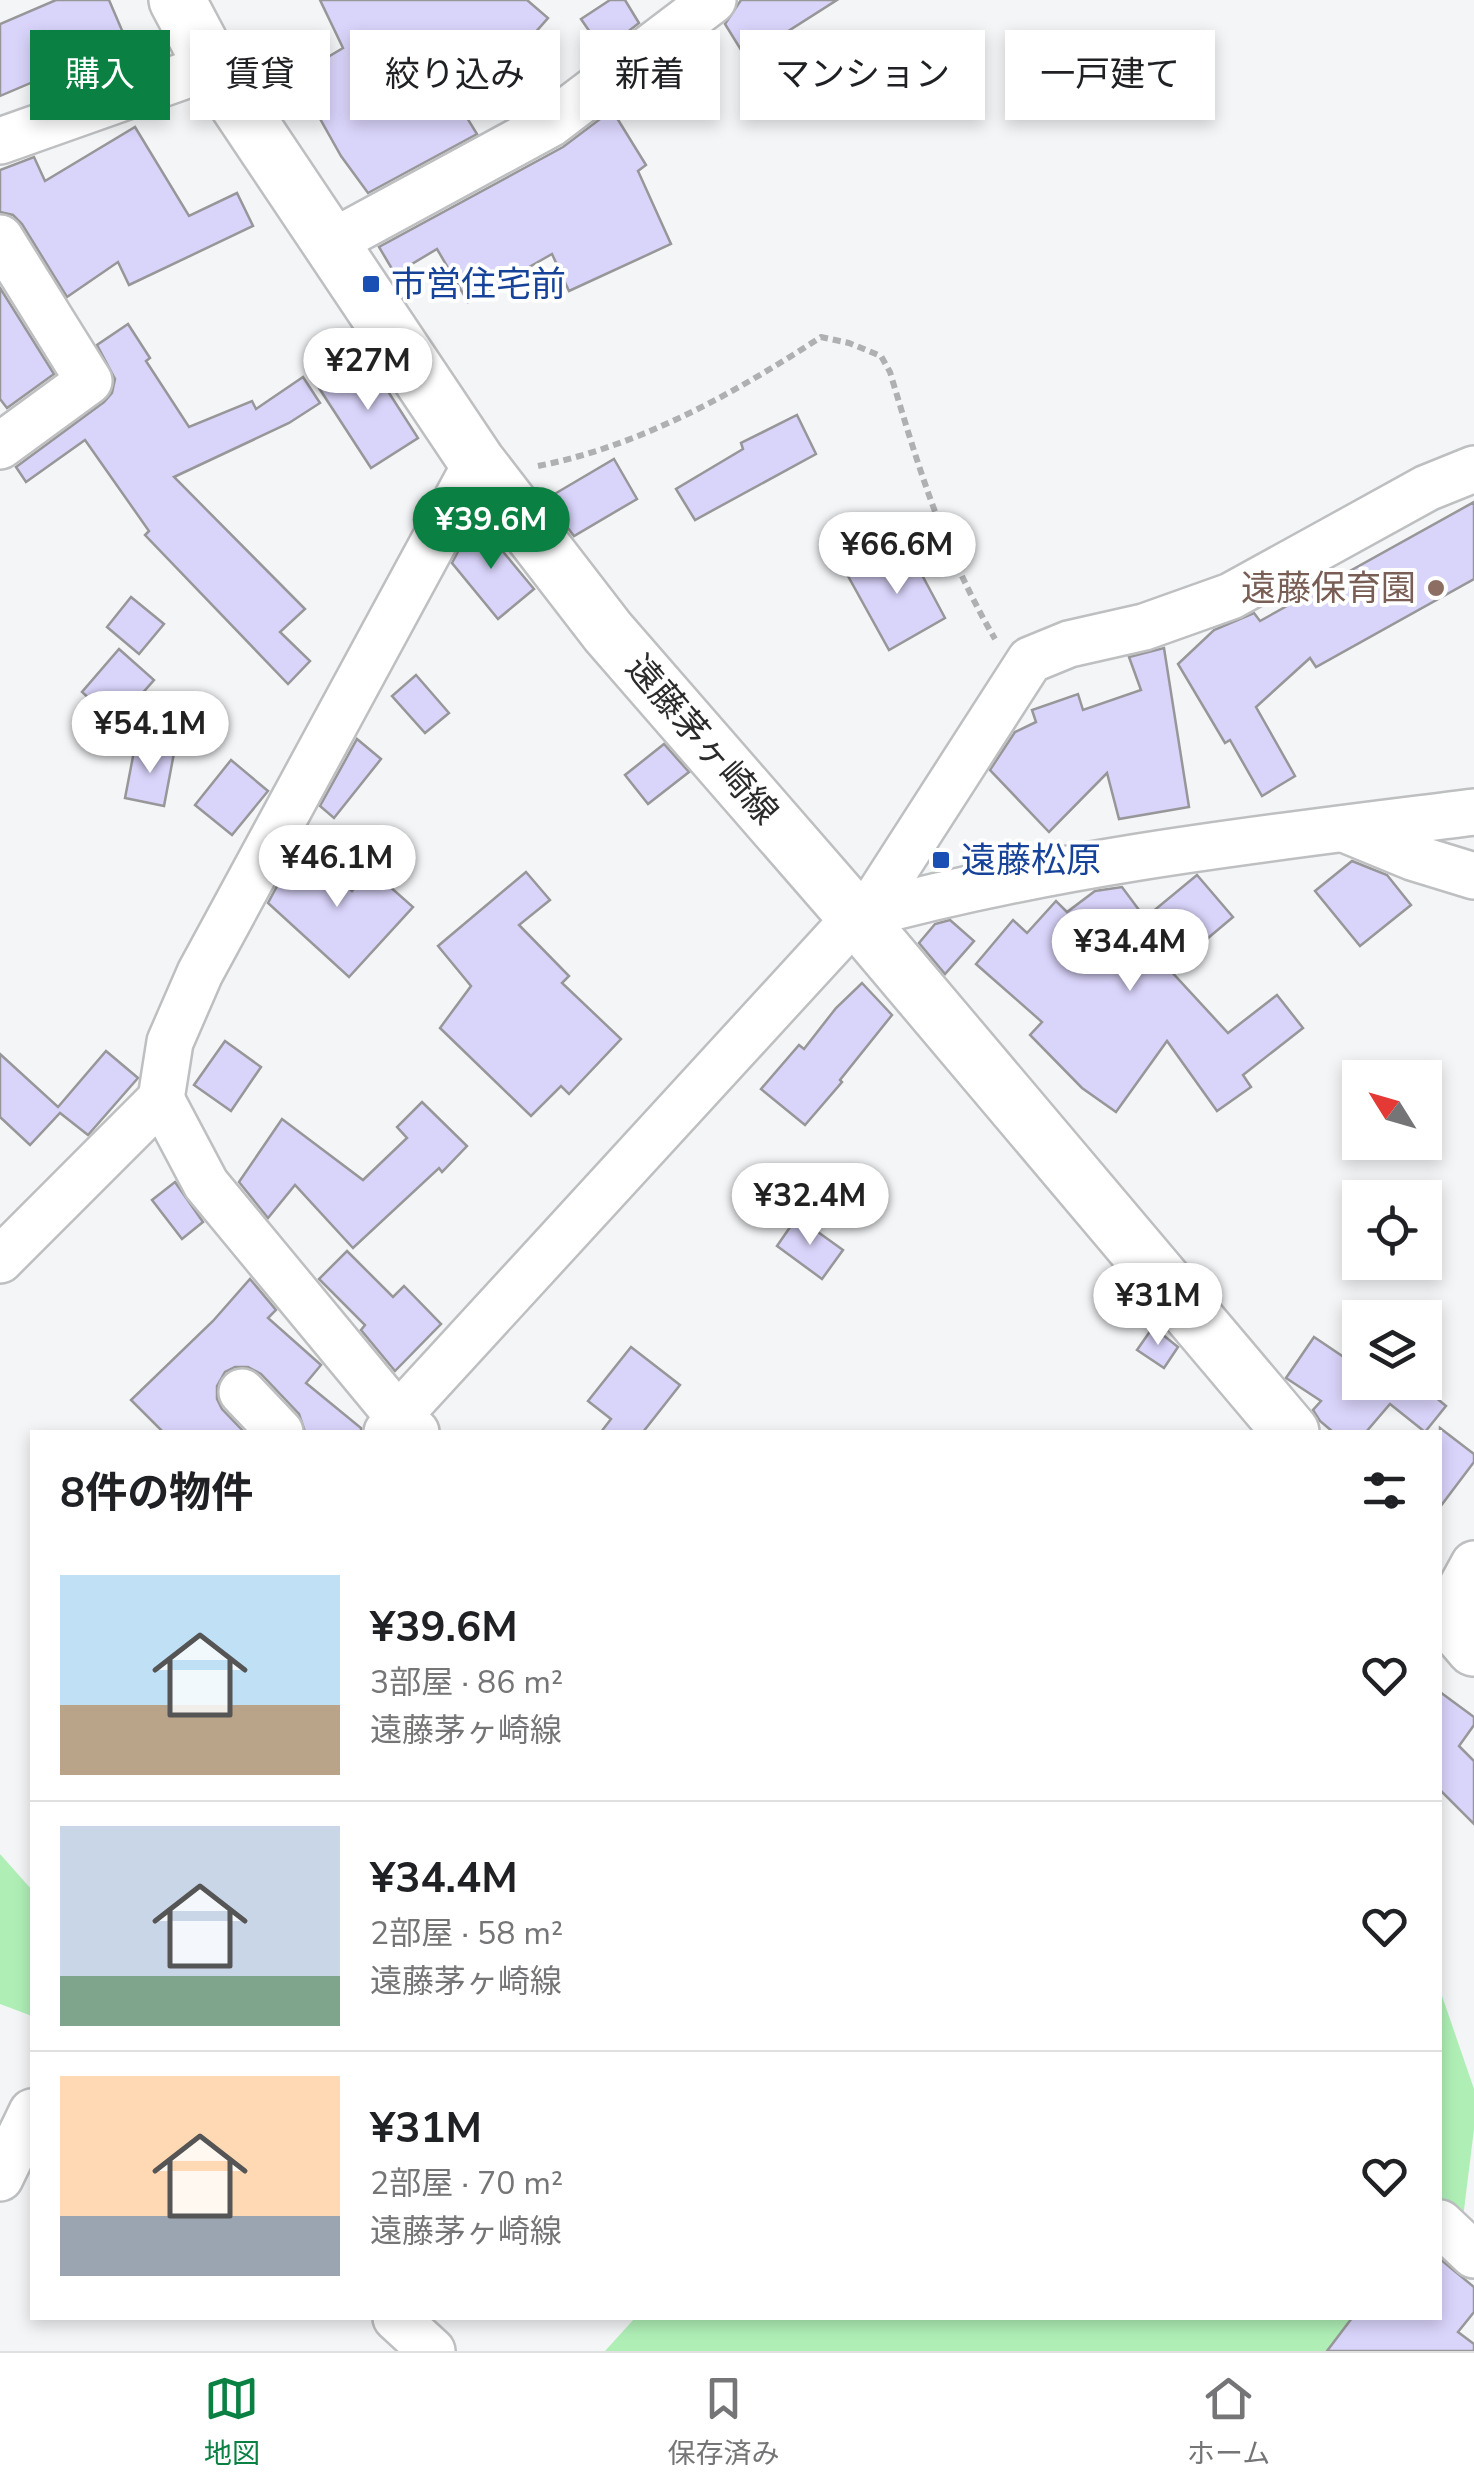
<!DOCTYPE html>
<html lang="ja">
<meta charset="utf-8">
<style>
:root{--surface:#fff;--page:#f2f2f2;--text:#202124;--muted:#757577;--line:#e0e0e0;--accent:#0b8043}
body{margin:0;font-family:"Nunito Sans","Noto Sans JP",sans-serif;background:var(--page);color:var(--text);height:100vh;display:flex;flex-direction:column;font-size:38px;white-space:nowrap}
*{box-sizing:border-box;margin:0}
p{font-size:32px;color:var(--muted)}
.icon{flex:none;width:55px;height:55px;fill:none;stroke:currentColor;stroke-width:2;stroke-linecap:round;stroke-linejoin:round}
.map{position:relative;flex:1;overflow:hidden}
.sheet{position:absolute;left:30px;top:1430px;width:1412px;height:890px;display:flex;flex-direction:column;background:var(--surface);border-radius:0px;box-shadow:0 5px 15px #0003}
.sheet>*{flex:none}
.hud{position:absolute;left:30px;top:30px;width:1415px;height:90px;display:flex;gap:20px}
.needle{width:65px;rotate:307deg}
.controls{position:absolute;left:1342px;top:1060px;display:grid;gap:20px}
.controls a{display:grid;place-items:center;width:100px;height:100px;border-radius:0px;background:var(--surface);box-shadow:0 5px 15px #0003;font-size:50px}
.price{position:absolute;translate:-50% -85px;padding:0 22px;border-radius:35px;background:#fff;color:#222;font-size:32px;line-height:65px;filter:drop-shadow(0 2px 5px #0008)}
.price::after{content:'';position:absolute;left:50%;top:60px;width:30px;height:22px;margin-left:-15px;background:inherit;clip-path:polygon(0 0,100% 0,50% 100%)}
.price.current{background:var(--accent);color:#fff}
ul{padding:0;list-style:none}
li{display:flex;align-items:center;gap:30px;height:250px;padding:0 30px}
li+li{border-top:2px solid var(--line)}
li span{display:grid;place-items:center;flex:none;width:280px;height:200px;border-radius:0px;color:#555}
li>.icon{margin-inline-start:auto}
span .icon{width:120px;height:120px;fill:#fffc;stroke-width:1}
li b{font-size:42px}
h2{display:flex;justify-content:space-between;align-items:center;height:120px;padding:0 30px;font-size:42px}
.chip{padding:0 35px;border-radius:0px;background:var(--surface);box-shadow:0 5px 15px #0003;font-size:35px;line-height:90px}
.chip.current{background:var(--accent);color:#fff}
.tab-bar{display:flex;justify-content:space-around;align-items:center;height:140px;border-top:2px solid var(--line);background:var(--surface);font-size:28px;color:var(--muted)}
.tab-bar a{display:grid;justify-items:center;gap:5px}
.tab-bar .current{color:var(--accent)}
.map>svg:first-child{display:block}
.green{fill:#afefb6}
.building{fill:#d9d4fa;stroke:#979698;stroke-width:2.5}
.lines{fill:none;stroke-linecap:round;stroke-linejoin:round}
.minor-casing{stroke:#bebfc1;stroke-width:50}
.major-casing{stroke:#bebfc1;stroke-width:60}
.path{stroke:#afb0b1;stroke-width:6;stroke-dasharray:8 5;stroke-linecap:butt}
.minor{stroke:#fff;stroke-width:45}
.major{stroke:#fff;stroke-width:55}
.transit-dot{fill:#1a4fb4;stroke:#fff;stroke-width:4}
.education-dot{fill:#8d6e63;stroke:#fff;stroke-width:4}
.labels{text-anchor:middle;dominant-baseline:central;stroke-width:8;stroke-linejoin:round;paint-order:stroke}
.transit-label{font-size:35px;fill:#164399;stroke:#fff;text-anchor:start}
.education-label{font-size:35px;fill:#785e54;stroke:#fff;text-anchor:end}
.street-label{font-size:35px;fill:#2b2b2c;stroke:#fff}
</style>
<div class="map">
<svg width="1474" height="2351" viewBox="0 0 1474 2351">
<rect width="100%" height="100%" fill="#f4f5f7"/>
<g class="green">
<path d="M0 1854 32 1890V2016L0 2004Z"/>
<path d="M1440 1990 1474 2089V2129L1462 2226 1440 2255Z"/>
<path d="M635 2318H1392L1364 2351H605Z"/>
</g>
<g class="building">
<path d="M56 0H109L127 42 0 96V24Z"/>
<path d="M320 0H527L548 18 464 113 477 134 368 193 341 156 296 76 343 48Z"/>
<path d="M610 0H625L639 23 603 51 581 19Z"/>
<path d="M741 0H837L746 58 725 24Z"/>
<path d="M612 110 646 165 638 171 671 244 569 291 552 254 468 302 437 249 395 274 379 247 563 147Z"/>
<path d="M135 127 189 216 237 193 253 226 129 285 118 262 67 297 22 224 13 215 0 212V170L34 157 45 181Z"/>
<path d="M0 288 54 374 7 408 0 399Z"/>
<path d="M128 324 150 358 146 361 189 427 252 401 256 409 303 377 320 403 289 423 174 477 305 609 280 632 310 661 288 684 145 535 149 531 85 440 26 482 16 467 104 402 112 393 115 379 97 345Z"/>
<path d="M366 357 418 438 371 468 319 388Z"/>
<path d="M797 415 816 454 695 520 676 489 743 449 741 443Z"/>
<path d="M614 459 637 499 574 536 546 499Z"/>
<path d="M1474 502V579L1316 667 1310 658 1256 707 1295 776 1262 796 1230 740 1225 743 1178 664 1214 630 1254 613 1260 621Z"/>
<path d="M480 524 534 589 498 619 452 563 468 533Z"/>
<path d="M906 545 945 618 889 650 848 576Z"/>
<path d="M131 597 164 624 139 654 107 627Z"/>
<path d="M1164 648 1189 807 1119 819 1107 773 1049 832 990 770 1015 732 1036 722 1032 710 1078 694 1083 710 1141 690 1129 657Z"/>
<path d="M119 649 154 680 116 723 82 692Z"/>
<path d="M416 675 449 713 425 733 392 696Z"/>
<path d="M357 739 381 759 334 818 320 806Z"/>
<path d="M664 744 689 772 648 804 625 775Z"/>
<path d="M135 746 174 753 164 806 125 798Z"/>
<path d="M231 760 268 791 232 835 195 805Z"/>
<path d="M300 843 352 891 371 870 413 907 349 977 268 903Z"/>
<path d="M1352 861 1387 875 1411 905 1360 946 1315 891Z"/>
<path d="M526 872 550 900 519 925 569 976 562 983 621 1039 569 1094 561 1086 531 1116 440 1028 471 986 438 946Z"/>
<path d="M1197 875 1233 917 1170 970 1228 1033 1277 995 1303 1028 1243 1075 1251 1087 1217 1111 1167 1041 1116 1112 1082 1088 1030 1035 1042 1022 976 964 1013 920 1027 933 1056 901 1067 912 1095 891 1122 887 1145 918Z"/>
<path d="M950 920 974 941 945 974 919 943 935 924Z"/>
<path d="M862 983 892 1015 840 1080 842 1082 805 1125 761 1089 799 1045 804 1049 836 1008Z"/>
<path d="M225 1041 261 1067 231 1111 194 1085Z"/>
<path d="M106 1051 138 1078 88 1135 60 1113 30 1145 0 1117V1054L58 1107Z"/>
<path d="M422 1102 467 1146 442 1172 439 1168 353 1248 295 1185 268 1218 239 1182 282 1119 363 1180 407 1138 397 1127Z"/>
<path d="M175 1182 203 1222 182 1239 152 1200Z"/>
<path d="M797 1217 843 1250 822 1279 777 1246Z"/>
<path d="M347 1251 393 1297 404 1286 441 1324 395 1371 361 1330 365 1325 319 1279Z"/>
<path d="M250 1279 276 1310 268 1318 321 1365 306 1383 361 1428V1432H305L299 1414 261 1374 248 1367H235L225 1372 217 1386V1399L222 1409 244 1432H163L131 1400 213 1321Z"/>
<path d="M1153 1327 1178 1347 1164 1368 1137 1350Z"/>
<path d="M1314 1337 1360 1368V1382H1417L1446 1406 1425 1432 1390 1404 1366 1432H1333L1320 1421 1313 1410 1321 1401 1286 1378Z"/>
<path d="M631 1347 680 1385 643 1432H601L611 1419 588 1401Z"/>
<path d="M1440 1428 1474 1454V1462L1440 1507Z"/>
<path d="M1440 1692 1474 1717V1725L1459 1746 1474 1761V1824L1440 1790Z"/>
<path d="M1440 2259 1474 2287V2312L1458 2332 1474 2344V2351H1327L1352 2318H1440Z"/>
</g>
<g class="lines">
<g class="minor-casing">
<g id="minor">
<path d="M0 141 212 66"/>
<path d="M0 238 89 381 0 446"/>
<path d="M331 243 550 124 713 0"/>
<path d="M1344 829 1412 857 1474 876"/>
<path d="M866 915 1030 660 1069 644 1144 627 1231 596 1427 488 1474 469"/>
<path d="M161 1099 206 1184 398 1416 416 1432"/>
<path d="M0 1260 161 1099 170 1042 200 973 477 462"/>
<path d="M242 1392 280 1432"/>
<path d="M387 1432 398 1416 856 917C1058 861 1267 838 1474 812"/>
<path d="M1440 1626 1474 1564"/>
<path d="M0 2178 32 2112"/>
<path d="M1440 2223 1474 2255"/>
<path d="M396 2318 432 2351"/>
</g>
</g>
<g class="major-casing">
<g id="major">
<path d="M177 0 212 66 477 462 608 632 856 917 1291 1432"/>
<path d="M1440 1608 1474 1648"/>
</g>
</g>
<path class="path" d="M538 466C640 446 735 393 821 337L849 343 881 356 890 372C919 469 943 550 995 639"/>
<use href="#minor" class="minor"/>
<use href="#major" class="major"/>
</g>
<g class="transit-dot">
<rect x="361" y="274" width="20" height="20" rx="5"/>
<rect x="931" y="850" width="20" height="20" rx="5"/>
</g>
<circle class="education-dot" cx="1436" cy="588" r="10"/>
<g class="labels">
<g class="transit-label">
<text x="391" y="284">市営住宅前</text>
<text x="961" y="860">遠藤松原</text>
</g>
<g class="education-label">
<text x="1416" y="588">遠藤保育園</text>
</g>
<g class="street-label">
<text transform="translate(702 740) rotate(49)">遠藤茅ヶ崎線</text>
</g>
</g>
</svg>
<div class="controls">
<a><svg class="needle" viewBox="-14 -14 28 28"><path d="M0-13l5 13h-10z" fill="#e53935"/><path d="M0 13l5-13h-10z" fill="#757577"/></svg></a>
<a><svg class="icon" aria-label="locate" viewBox="0 0 24 24"><circle cx="12" cy="12" r="6"/><path d="M12 2v4M12 18v4M2 12h4M18 12h4"/></svg></a>
<a><svg class="icon" aria-label="layers" viewBox="0 0 24 24"><path d="M12 4l9 5-9 5-9-5zM3 14l9 5 9-5"/></svg></a>
</div>
<b class="price" style="left:368px;top:413px">¥27M</b>
<b class="price current" style="left:491px;top:572px">¥39.6M</b>
<b class="price" style="left:897px;top:597px">¥66.6M</b>
<b class="price" style="left:150px;top:776px">¥54.1M</b>
<b class="price" style="left:337px;top:910px">¥46.1M</b>
<b class="price" style="left:1130px;top:994px">¥34.4M</b>
<b class="price" style="left:810px;top:1248px">¥32.4M</b>
<b class="price" style="left:1158px;top:1348px">¥31M</b>
<div class="hud">
<a class="chip current">購入</a>
<a class="chip">賃貸</a>
<a class="chip">絞り込み</a>
<a class="chip">新着</a>
<a class="chip">マンション</a>
<a class="chip">一戸建て</a>
</div>
<section class="sheet">
<h2>8件の物件<svg class="icon" aria-label="filters" viewBox="0 0 24 24"><path d="M4 7h16M4 17h16"/><circle cx="9" cy="7" r="2"/><circle cx="15" cy="17" r="2"/></svg></h2>
<ul>
<li><span style="background:linear-gradient(#bfe0f5 65%,#b9a48a 0)"><svg class="icon" aria-label="home" viewBox="0 0 24 24"><path d="M3 11l9-7 9 7M6 9v11h12V9"/></svg></span><div><b>¥39.6M</b><p>3部屋 · 86 m²</p><p>遠藤茅ヶ崎線</p></div><svg class="icon" aria-label="heart" viewBox="0 0 24 24"><path d="M12 20l-8-8c-3-5 5-10 8-4 3-6 11-1 8 4z"/></svg></li>
<li><span style="background:linear-gradient(#c9d6e8 75%,#7fa58c 0)"><svg class="icon" aria-label="home" viewBox="0 0 24 24"><path d="M3 11l9-7 9 7M6 9v11h12V9"/></svg></span><div><b>¥34.4M</b><p>2部屋 · 58 m²</p><p>遠藤茅ヶ崎線</p></div><svg class="icon" aria-label="heart" viewBox="0 0 24 24"><path d="M12 20l-8-8c-3-5 5-10 8-4 3-6 11-1 8 4z"/></svg></li>
<li><span style="background:linear-gradient(#ffd9b3 70%,#9aa5b1 0)"><svg class="icon" aria-label="home" viewBox="0 0 24 24"><path d="M3 11l9-7 9 7M6 9v11h12V9"/></svg></span><div><b>¥31M</b><p>2部屋 · 70 m²</p><p>遠藤茅ヶ崎線</p></div><svg class="icon" aria-label="heart" viewBox="0 0 24 24"><path d="M12 20l-8-8c-3-5 5-10 8-4 3-6 11-1 8 4z"/></svg></li>
</ul>
</section>
</div>
<nav class="tab-bar">
<a class="current"><svg class="icon" aria-label="map" viewBox="0 0 24 24"><path d="M3 6l6-2 6 2 6-2v14l-6 2-6-2-6 2zM9 4v14M15 6v14"/></svg>地図</a>
<a><svg class="icon" aria-label="saved" viewBox="0 0 24 24"><path d="M7 4h10v16l-5-4-5 4z"/></svg>保存済み</a>
<a><svg class="icon" aria-label="home" viewBox="0 0 24 24"><path d="M3 11l9-7 9 7M6 9v11h12V9"/></svg>ホーム</a>
</nav>
